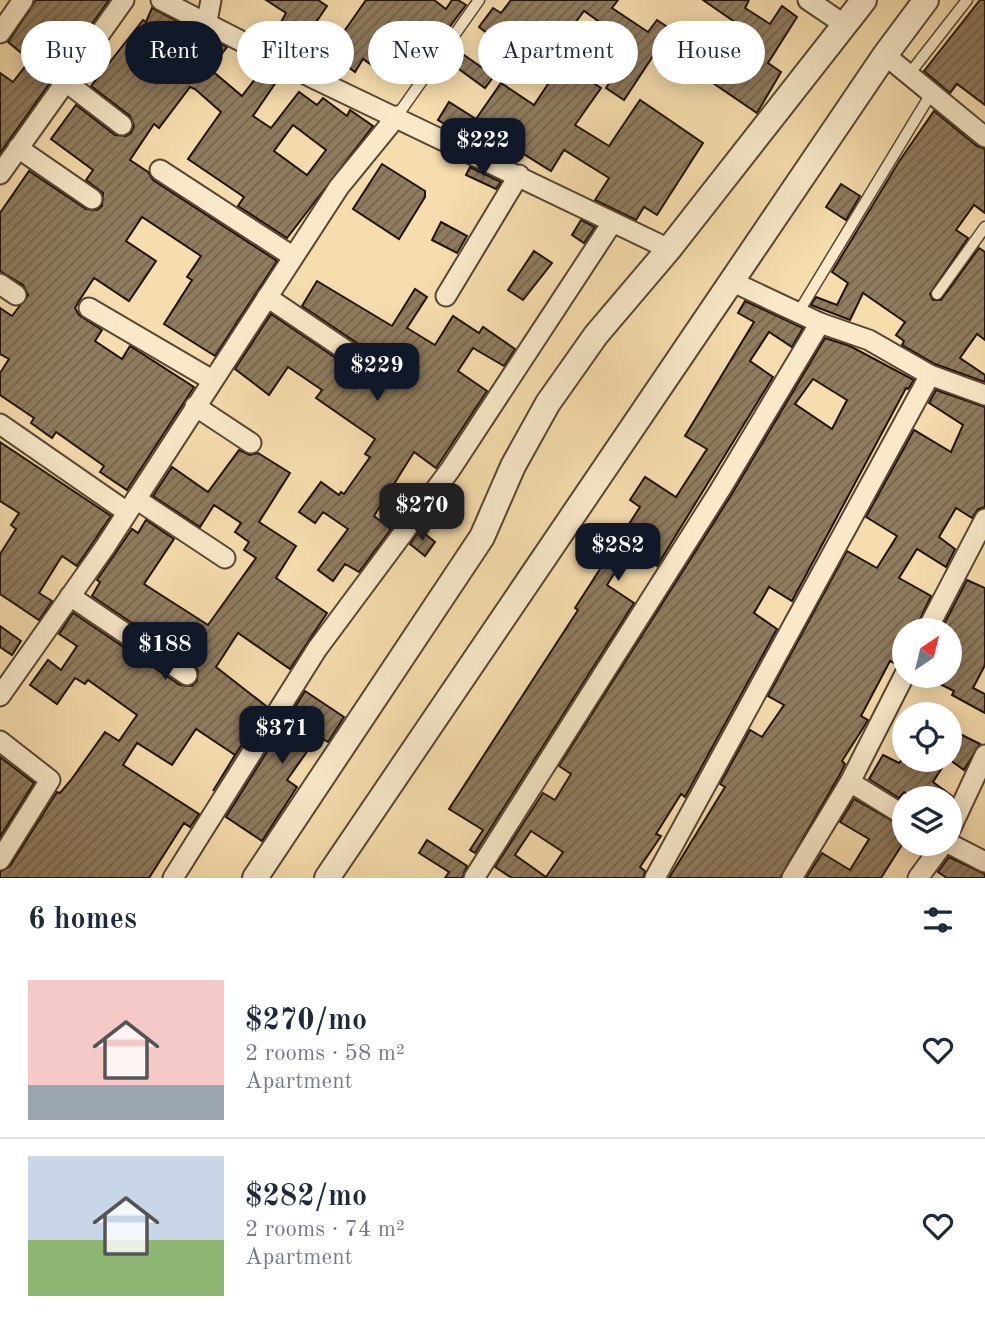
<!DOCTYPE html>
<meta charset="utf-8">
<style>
:root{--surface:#fff;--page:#f6f6f7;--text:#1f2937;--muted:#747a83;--line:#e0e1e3;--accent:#111827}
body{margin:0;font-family:"Old Standard TT",serif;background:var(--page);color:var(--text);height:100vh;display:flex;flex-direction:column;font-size:26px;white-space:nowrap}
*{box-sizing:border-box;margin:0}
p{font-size:23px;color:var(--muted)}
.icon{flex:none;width:38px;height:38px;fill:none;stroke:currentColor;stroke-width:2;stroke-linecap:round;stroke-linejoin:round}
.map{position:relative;height:878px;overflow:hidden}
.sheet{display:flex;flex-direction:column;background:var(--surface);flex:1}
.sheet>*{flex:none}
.guide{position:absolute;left:21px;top:21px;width:943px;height:63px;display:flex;gap:14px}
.needle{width:46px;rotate:35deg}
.buttons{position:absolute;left:892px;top:618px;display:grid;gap:14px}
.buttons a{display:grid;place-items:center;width:70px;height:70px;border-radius:50%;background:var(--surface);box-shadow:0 4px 18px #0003;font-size:35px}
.price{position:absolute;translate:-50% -60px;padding:0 16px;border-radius:14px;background:var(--accent);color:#fff;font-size:23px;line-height:46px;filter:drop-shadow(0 2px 4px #0008)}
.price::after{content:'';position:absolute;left:50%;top:42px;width:21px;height:16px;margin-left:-10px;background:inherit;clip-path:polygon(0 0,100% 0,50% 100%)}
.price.on{background:#222;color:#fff}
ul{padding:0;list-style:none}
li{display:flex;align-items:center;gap:21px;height:175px;padding:0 28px}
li+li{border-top:2px solid var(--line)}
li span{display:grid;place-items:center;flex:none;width:196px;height:140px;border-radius:0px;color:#555}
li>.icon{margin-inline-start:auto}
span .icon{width:84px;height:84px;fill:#fffc;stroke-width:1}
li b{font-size:30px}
h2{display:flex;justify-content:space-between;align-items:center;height:84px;padding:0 28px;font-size:30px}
.pill{padding:0 24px;border-radius:32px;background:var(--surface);box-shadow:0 4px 18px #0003;font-size:24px;line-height:63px}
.pill.on{background:var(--accent);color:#fff}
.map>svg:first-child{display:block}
.building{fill:url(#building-hatch);stroke:#22130a;stroke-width:2;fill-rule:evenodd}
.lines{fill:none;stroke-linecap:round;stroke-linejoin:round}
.service-casing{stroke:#574633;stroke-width:13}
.minor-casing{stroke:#574633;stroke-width:23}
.tertiary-casing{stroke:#574633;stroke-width:28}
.service{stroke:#f9e9ca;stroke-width:10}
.minor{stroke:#f9e9ca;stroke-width:19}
.tertiary{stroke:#f9e9ca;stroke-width:24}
</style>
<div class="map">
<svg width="985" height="878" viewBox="0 0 985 878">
<defs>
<pattern id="building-hatch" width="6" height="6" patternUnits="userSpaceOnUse" patternTransform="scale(1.75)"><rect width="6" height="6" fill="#907c5f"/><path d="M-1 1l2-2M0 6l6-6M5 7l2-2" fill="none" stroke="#75644d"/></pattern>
</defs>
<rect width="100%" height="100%" fill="#f6ddad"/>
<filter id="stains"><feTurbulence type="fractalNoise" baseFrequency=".00286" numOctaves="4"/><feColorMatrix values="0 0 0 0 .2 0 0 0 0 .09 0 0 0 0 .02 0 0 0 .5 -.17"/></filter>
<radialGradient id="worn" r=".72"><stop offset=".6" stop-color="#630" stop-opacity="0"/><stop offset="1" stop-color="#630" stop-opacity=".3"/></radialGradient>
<g class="building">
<path d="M36 0H109L0 153V73L13 82 30 60 8 42Z"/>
<path d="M266 0H318L327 6 294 55 270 42 286 13Z"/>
<path d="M366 0H434L446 9 452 0H458L466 5 427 57 419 46 394 81 363 59 355 72 329 53Z"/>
<path d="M511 0H618L612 8 648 32 657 20 720 62 742 27 703 0H749L745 8 770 24 782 6 797 17 768 63 781 72 757 113 704 77 701 83 655 53 624 100 606 88 621 64 595 47 608 28 584 11 561 42 576 52 567 65 601 88 575 125 609 146 640 100 703 143 657 215 644 207 636 220 595 200 609 178 564 150 551 171 517 150 511 160 448 129 449 127 438 120 449 102 476 119 501 83 534 105 550 81 479 27 493 8 501 13Z"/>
<path d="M980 0H985V105L957 84 950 93 924 71Z"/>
<path d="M152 8 227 47 210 69 242 96 264 67 281 75 253 116 271 128 299 92 317 105 323 98 347 116 350 110 373 126 287 238 238 206 244 197 188 159 221 112 195 89 190 87 159 128 154 124 130 160 148 172 153 180 277 261 215 356 164 324 192 280 187 277 201 256 142 217 126 241 156 261 129 301 94 278 79 301 75 308 79 315 102 330 95 341 122 359 130 346 194 387 127 490 100 472 104 466 56 432 52 438 31 423 34 418 0 395V373L9 359 0 354V308L12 316 28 295 23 285 0 271V213L29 171 86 209 97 210 102 206 103 193 86 180 93 170 51 139 76 105 115 135 126 136 131 133 134 126 130 116 91 86 143 20 146 22ZM293 125 326 150 307 175 274 151Z"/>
<path d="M464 55 494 76 485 88 456 67Z"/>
<path d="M934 111 977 146 985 149V213L974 205 956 230 968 238 930 294 933 300H941L979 248 985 252V340L977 334 960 358 985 375V382L935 364 902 345 904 341 896 335 905 322 863 293 850 320 811 305 816 297 837 305 848 283 832 272 900 160Z"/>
<path d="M382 164 425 191V197L399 239 353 209Z"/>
<path d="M470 167 501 182 496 189 466 175Z"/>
<path d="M841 184 860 196 846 220 826 207Z"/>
<path d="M581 220 595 227 584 243 572 235Z"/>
<path d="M441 222 467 236 457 253 432 240Z"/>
<path d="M534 251 552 263 523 300 508 290Z"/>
<path d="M317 281 392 326 415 289 427 297 407 328 435 345 453 316 479 333 483 327 515 349 504 366 473 348 458 371 487 391 436 468 414 452 374 516 391 529 359 572 345 564 333 581 318 570 348 529 323 512 315 523 299 512 321 482 339 495 341 492 344 494 370 457 365 454 375 439 316 398 322 390 288 367 269 395 235 369 271 314 377 386 384 388 394 383 396 376 391 366 302 306Z"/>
<path d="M745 301 803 328 792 347 769 332 750 361 773 377 657 566 630 549 607 585 634 603 475 853 470 850 483 830 449 809 578 610 575 608 640 507 630 500 645 477 676 497 707 449 685 436 754 322 738 313Z"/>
<path d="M825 338 850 346 914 380 908 389 906 388 792 601 769 587 754 613 777 629 685 797 681 794 656 834 661 836 640 867 645 871 643 878H512L495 867 543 793 555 800 571 774 559 766 730 497ZM813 379 847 400 832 429 795 404ZM531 831 563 852 546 877 515 855Z"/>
<path d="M936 390 985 407V507L978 509 972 518 956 508 939 537 955 549 946 567 917 549 899 578 931 596 915 630H905V662L897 665 890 661 861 716 868 720 865 725 842 761 845 764 839 776 780 878H669L725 787 720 784 750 730 762 737 784 705 768 696 847 551 877 568 897 536 866 517 914 430 951 452 963 425 929 403Z"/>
<path d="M0 442 111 516 77 566 62 556 39 593 52 601 39 620 0 594V554L16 529 11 525 19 513 0 501Z"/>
<path d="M239 450 250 455 258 453 290 473 259 522 296 546 276 578 327 613 290 669 238 633 216 667 266 706 213 791 235 755 196 729 172 765 137 743 123 765 199 814 190 827 184 823 149 878H0V872L10 866 57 792 60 793 71 780 105 732 119 741 137 715 88 680 85 684 75 678 57 704 30 685 48 660 61 670 77 646 59 634 73 613 180 685 192 686 197 681 198 670 194 665 92 596 100 582 97 580 132 529 138 533 146 520 174 539 144 584 208 625 256 558 244 550 249 542 235 532 241 523 214 505 200 527 153 496 172 467 208 492Z"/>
<path d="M420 530 435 542 425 556 410 544Z"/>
<path d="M967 580 985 588V665L973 688 985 694V713L952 695 954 691 924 676H950V630H941Z"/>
<path d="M0 626 21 641 12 655 0 647Z"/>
<path d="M305 691 344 717 328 742 318 736 287 780 297 787 262 841 226 817Z"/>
<path d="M950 729 980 744 964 770 950 760Z"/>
<path d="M883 755 899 763 902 760H947L933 782 952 796 950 801V798H913L904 792 899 798 869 779Z"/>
<path d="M0 757 34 783 0 837Z"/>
<path d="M854 799 905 828V840L881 878H806L822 853 850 870 869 839 840 822Z"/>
<path d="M427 840 467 866 462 878H445L449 872 419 853Z"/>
<path d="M949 857 985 874V878H947L938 872Z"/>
</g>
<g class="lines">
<g class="service-casing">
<g id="service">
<path d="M910 73 967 0"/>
<path d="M397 116 479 0"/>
<path d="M937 294 985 227"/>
<path d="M798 313 932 92"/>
</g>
</g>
<g class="minor-casing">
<g id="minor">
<path d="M161 0 317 80 669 249"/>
<path d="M808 0 845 25"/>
<path d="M207 21 211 0"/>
<path d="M0 33 23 0"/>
<path d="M885 55 985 137"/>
<path d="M66 82 122 125"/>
<path d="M18 148 92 199"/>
<path d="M160 170 292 256"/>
<path d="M0 174 124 0"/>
<path d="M733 282 820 323 869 340 930 375 985 395"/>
<path d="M0 284 16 295"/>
<path d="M446 296 519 175"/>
<path d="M267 297 384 376"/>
<path d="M89 308 212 380"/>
<path d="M195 406 251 443"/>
<path d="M0 424 127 512"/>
<path d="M136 499 225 558"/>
<path d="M70 596 187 675"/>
<path d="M927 630 985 519"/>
<path d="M0 696 105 547 339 187 397 116"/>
<path d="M0 741 50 780 0 860"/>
<path d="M850 782 905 816"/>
<path d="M950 830 985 755"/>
<path d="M950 844 985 862"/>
<path d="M173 878 317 649 450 470 612 223"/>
<path d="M474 878 720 490 820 323"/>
<path d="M655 878 930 375"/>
<path d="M792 878 850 782 905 674"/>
<path d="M918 878 943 844"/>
</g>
</g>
<g class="tertiary-casing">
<g id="tertiary">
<path d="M255 878 482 537 513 466 548 403 596 335 669 249 864 0"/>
<path d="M327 878 885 55 926 0"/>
</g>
</g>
<use href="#service" class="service"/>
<use href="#minor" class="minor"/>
<use href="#tertiary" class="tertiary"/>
</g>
<rect width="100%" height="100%" filter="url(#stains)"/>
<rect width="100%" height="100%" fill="url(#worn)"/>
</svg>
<div class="buttons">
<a><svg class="needle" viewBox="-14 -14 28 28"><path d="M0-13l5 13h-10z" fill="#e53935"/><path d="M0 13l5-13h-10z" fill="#747a83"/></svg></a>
<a><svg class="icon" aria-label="locate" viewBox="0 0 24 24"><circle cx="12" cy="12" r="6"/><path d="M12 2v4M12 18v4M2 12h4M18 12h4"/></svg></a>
<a><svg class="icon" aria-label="layers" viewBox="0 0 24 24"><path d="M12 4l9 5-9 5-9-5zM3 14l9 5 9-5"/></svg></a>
</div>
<b class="price" style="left:483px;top:178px">$222</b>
<b class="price" style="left:377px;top:403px">$229</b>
<b class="price on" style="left:422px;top:543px">$270</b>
<b class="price" style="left:618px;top:583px">$282</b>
<b class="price" style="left:165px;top:682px">$188</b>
<b class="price" style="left:282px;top:766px">$371</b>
<div class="guide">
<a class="pill">Buy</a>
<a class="pill on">Rent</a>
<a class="pill">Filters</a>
<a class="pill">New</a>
<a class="pill">Apartment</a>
<a class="pill">House</a>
</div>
</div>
<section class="sheet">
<h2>6 homes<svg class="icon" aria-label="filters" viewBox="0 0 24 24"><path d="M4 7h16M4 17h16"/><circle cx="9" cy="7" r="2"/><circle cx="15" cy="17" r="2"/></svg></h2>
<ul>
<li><span style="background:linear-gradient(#f6c9c9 75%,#9aa5b1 0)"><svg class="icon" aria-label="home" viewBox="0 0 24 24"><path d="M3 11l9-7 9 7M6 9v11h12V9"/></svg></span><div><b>$270/mo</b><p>2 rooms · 58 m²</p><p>Apartment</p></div><svg class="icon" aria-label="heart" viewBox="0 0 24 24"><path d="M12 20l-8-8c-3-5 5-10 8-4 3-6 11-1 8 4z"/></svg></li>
<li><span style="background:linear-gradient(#c9d6e8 60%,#8fb573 0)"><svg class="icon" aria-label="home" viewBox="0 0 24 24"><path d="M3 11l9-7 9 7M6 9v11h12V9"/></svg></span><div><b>$282/mo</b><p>2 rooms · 74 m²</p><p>Apartment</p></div><svg class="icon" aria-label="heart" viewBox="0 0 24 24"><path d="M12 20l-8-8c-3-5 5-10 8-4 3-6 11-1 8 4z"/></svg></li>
</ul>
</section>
